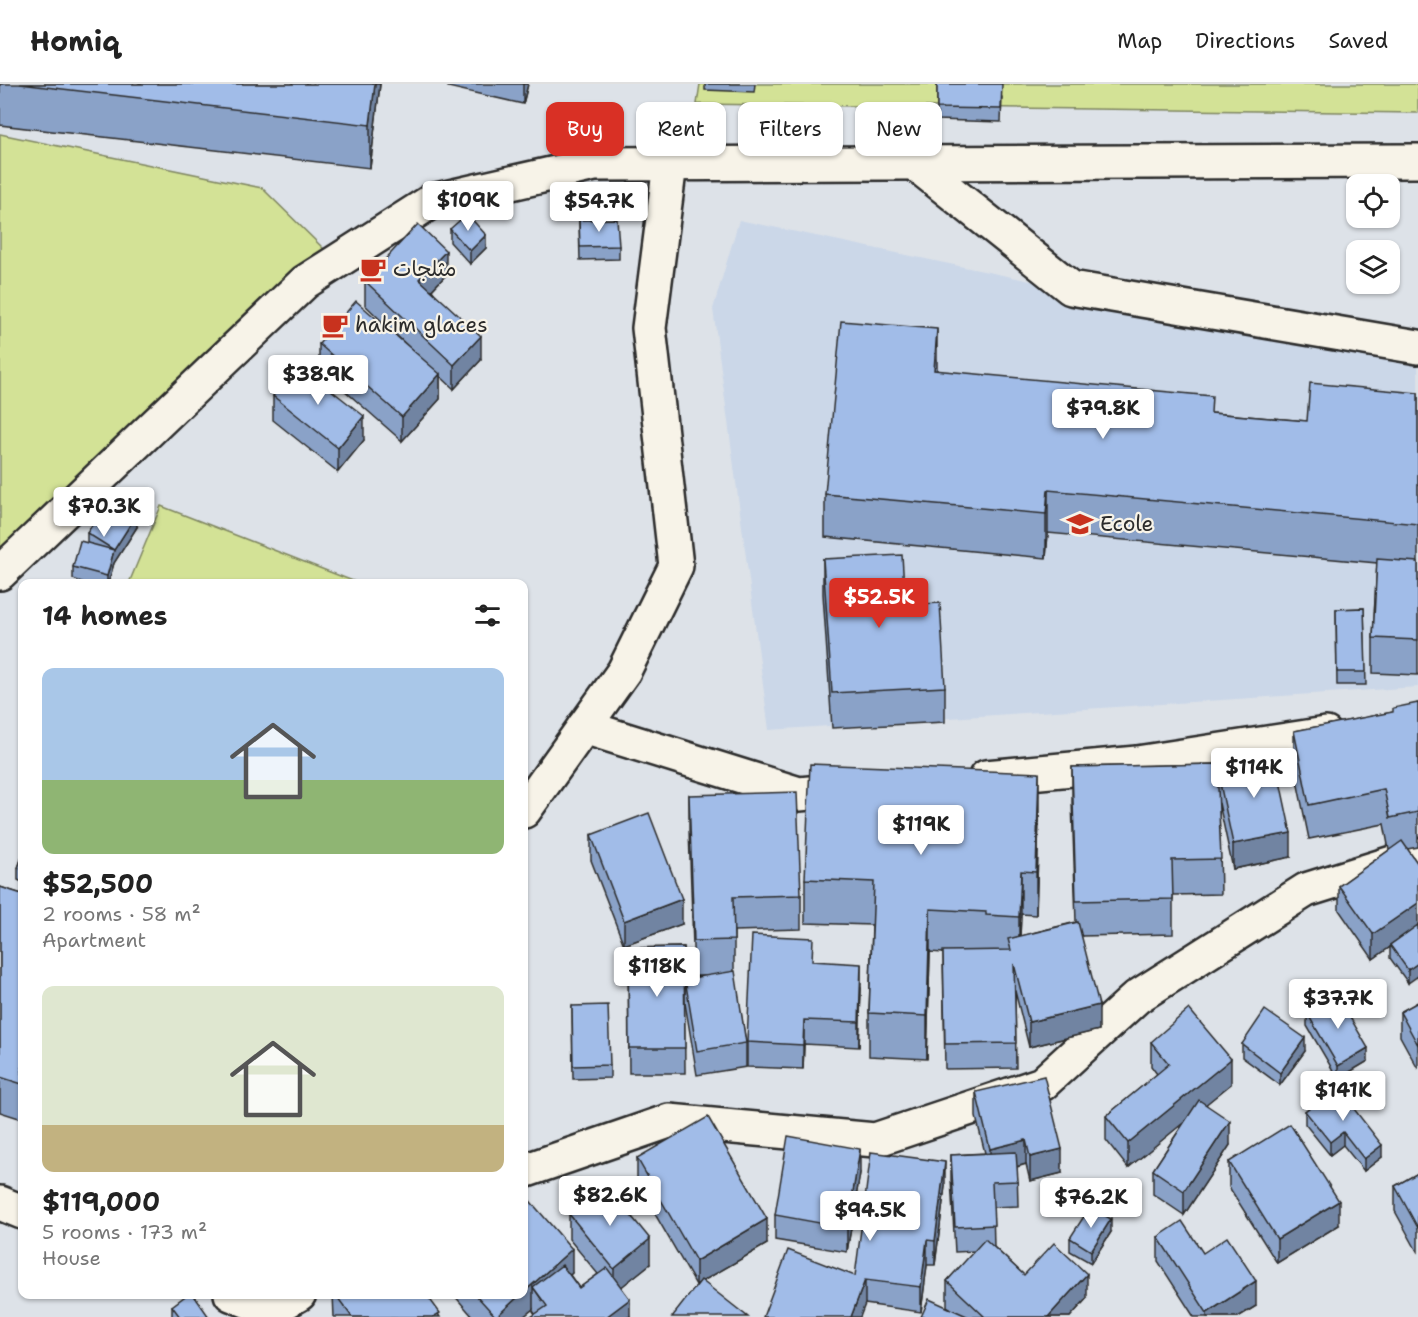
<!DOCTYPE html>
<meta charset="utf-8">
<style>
:root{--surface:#fff;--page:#f2f2f2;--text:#222;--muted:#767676;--line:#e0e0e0;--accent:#d93025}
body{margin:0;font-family:"Shantell Sans","Playpen Sans Arabic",sans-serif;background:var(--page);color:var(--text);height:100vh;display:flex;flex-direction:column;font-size:22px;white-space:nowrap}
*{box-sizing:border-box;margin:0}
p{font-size:20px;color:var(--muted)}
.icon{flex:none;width:33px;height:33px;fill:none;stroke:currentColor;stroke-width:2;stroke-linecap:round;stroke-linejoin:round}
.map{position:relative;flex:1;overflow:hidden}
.side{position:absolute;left:18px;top:495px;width:510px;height:720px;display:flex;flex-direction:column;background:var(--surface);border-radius:12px;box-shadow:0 2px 4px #0004}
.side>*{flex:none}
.banner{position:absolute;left:546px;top:18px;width:570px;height:54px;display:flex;gap:12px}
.fabs{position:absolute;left:1346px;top:90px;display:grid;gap:12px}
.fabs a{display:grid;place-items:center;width:54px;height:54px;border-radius:12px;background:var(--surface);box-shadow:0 2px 4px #0004;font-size:30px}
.price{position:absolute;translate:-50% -51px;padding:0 14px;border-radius:6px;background:#fff;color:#222;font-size:20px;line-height:39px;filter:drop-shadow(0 2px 3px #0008)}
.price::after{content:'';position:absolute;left:50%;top:36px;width:18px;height:14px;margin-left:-9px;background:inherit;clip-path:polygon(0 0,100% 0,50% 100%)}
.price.current{background:var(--accent);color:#fff}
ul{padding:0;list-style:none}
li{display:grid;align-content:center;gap:12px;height:318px;padding:0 24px}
li span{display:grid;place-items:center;height:186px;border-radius:12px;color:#555}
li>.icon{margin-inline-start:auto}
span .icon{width:108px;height:108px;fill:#fffc;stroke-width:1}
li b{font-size:26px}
h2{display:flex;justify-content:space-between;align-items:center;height:72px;padding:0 24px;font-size:26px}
.chip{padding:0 21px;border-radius:12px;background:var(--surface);box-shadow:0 2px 4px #0004;font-size:21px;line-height:54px}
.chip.current{background:var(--accent);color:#fff}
header{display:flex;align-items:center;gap:36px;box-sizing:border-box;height:84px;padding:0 30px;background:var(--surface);border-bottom:2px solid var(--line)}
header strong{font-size:28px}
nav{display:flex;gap:33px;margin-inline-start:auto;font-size:21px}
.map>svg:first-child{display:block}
.built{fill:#cbd7e8}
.green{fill:#d3e296;stroke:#7f8660;stroke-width:1.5}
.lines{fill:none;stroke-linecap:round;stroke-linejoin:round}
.minor-casing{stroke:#2b2b2b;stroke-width:38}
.major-casing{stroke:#2b2b2b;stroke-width:38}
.minor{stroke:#f7f3e8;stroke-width:33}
.major{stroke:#f7f3e8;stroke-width:33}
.wall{fill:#8aa2c8;stroke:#2b2b2b;stroke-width:1.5}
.shaded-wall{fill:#7184a2;stroke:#2b2b2b;stroke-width:1.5}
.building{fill:#a1bce8;stroke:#2b2b2b;stroke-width:1.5}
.labels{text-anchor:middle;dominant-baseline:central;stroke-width:4.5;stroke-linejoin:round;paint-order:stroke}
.poi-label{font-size:21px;fill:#2b2b2b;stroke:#f7f3e8;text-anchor:start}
</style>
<header>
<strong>Homiq</strong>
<nav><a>Map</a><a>Directions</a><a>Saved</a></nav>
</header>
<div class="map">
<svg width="1418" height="1233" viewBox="0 0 1418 1233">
<rect width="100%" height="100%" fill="#dde2e8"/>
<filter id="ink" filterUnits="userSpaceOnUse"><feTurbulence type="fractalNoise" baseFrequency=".0167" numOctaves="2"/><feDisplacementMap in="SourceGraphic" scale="12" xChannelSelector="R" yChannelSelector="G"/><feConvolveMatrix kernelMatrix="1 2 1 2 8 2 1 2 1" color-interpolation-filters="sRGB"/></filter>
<g filter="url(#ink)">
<path class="built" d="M739 136 1418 278V603L769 646 713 225Z"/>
<g class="green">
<path d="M700 0H1418V29L697 20Z"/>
<path d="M0 50 262 104 330 171 0 489Z"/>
<path d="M161 422 358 499H129Z"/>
</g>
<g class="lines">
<g class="minor-casing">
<g id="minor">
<path d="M913 78 1071 204 1418 263"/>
<path d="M584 643 799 710 854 705"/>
<path d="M986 693 1137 679 1326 650"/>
<path d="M524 727 624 587 676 482 649 244 670 80"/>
<path d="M524 1087 669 1037 875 1056 1042 1000 1137 913 1306 806 1418 771"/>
<path d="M0 1119 22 1128"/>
<path d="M231 1210 271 1226 299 1210"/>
</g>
</g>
<g class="major-casing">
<path id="major" d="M0 489 305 198 432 117 595 80 1418 77"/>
</g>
<use href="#minor" class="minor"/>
<use href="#major" class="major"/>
</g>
<g class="wall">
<path d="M0 0H380L370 84 0 41Z"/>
<path d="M448 0H528L523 20 448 3Z"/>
<path d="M705 0H755L754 8 705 6Z"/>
<path d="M937 0 1002 13 1001 38 937 36Z"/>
<path d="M579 136 619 162V175L580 176Z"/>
<path d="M450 145 486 164 470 180 450 158Z"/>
<path d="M446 191 432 206 481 276 454 305 440 292V315L402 357 319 284V260L412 266 365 221V197Z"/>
<path d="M937 287 1212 329 1307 337 1418 309V591L1373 589V554L1377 479 1048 449 1046 474 825 453V410Z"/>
<path d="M273 312 364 356 338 388 273 336Z"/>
<path d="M137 443 114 479 108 500H87L73 495V483L87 459V449Z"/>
<path d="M823 475 905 521 945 603V638L832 644 823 510Z"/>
<path d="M1364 524 1366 601H1337L1336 525Z"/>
<path d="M1418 619V763L1407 765 1418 780 1408 899 1390 874V863L1373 875 1339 826V802L1389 766 1384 740 1309 755 1294 682V647L1393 628Z"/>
<path d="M1217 680 1291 773 1233 785 1219 719 1221 810 1173 811V850L1081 852 1099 946 1029 963 1015 907 1016 984 945 985 943 869 930 868 927 975 869 972V929L872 841 805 839V795L1039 732 1036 831 1021 830 1020 852 1076 838 1072 718V683Z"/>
<path d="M689 711 801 811V845L734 847V887L746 959V983L697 991 685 919V895L706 892H694L689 746Z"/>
<path d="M591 751 682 840 624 861 591 776Z"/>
<path d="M22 773V798L18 796V784Z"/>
<path d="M0 803 22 810V1035L0 1028Z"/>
<path d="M684 863 685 989H629L628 864Z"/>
<path d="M813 877 861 904 859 963 804 960 803 985 747 983V958Z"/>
<path d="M1418 918V985L1400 952V928Z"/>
<path d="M572 922 610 981V994L573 995Z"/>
<path d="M1307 929 1368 977 1338 995 1307 942Z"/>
<path d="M1151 958 1231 1000 1206 1020 1230 1061 1184 1131 1153 1110V1086L1185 1037 1128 1084 1106 1056V1032L1157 990 1151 982Z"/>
<path d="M1242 960 1305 967 1280 1001 1242 973Z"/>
<path d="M1337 1003 1382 1073 1364 1087 1343 1061 1330 1071 1305 1040V1027Z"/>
<path d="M976 1008 1062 1089 1030 1097 1026 1080 1017 1083 1018 1122 993 1123 994 1163 1024 1191 1087 1214 1070 1233H921L950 1224 947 1222V1197L975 1167 955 1168 951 1095V1071L985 1069 976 1033Z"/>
<path d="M637 1074 767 1160 696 1201 637 1099Z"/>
<path d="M1229 1078 1339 1141 1277 1179 1229 1103Z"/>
<path d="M860 1089 847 1168 775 1156V1131Z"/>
<path d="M1418 1089V1169L1395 1127V1102Z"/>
<path d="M945 1102 935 1181H927L921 1228 865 1220 855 1192Z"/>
<path d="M524 1110 572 1189 570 1191 579 1204 598 1190 569 1155V1130L650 1180 621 1203 630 1233 535 1230 533 1227V1225L523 1233H473L453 1210H524Z"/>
<path d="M1111 1148 1091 1179 1070 1167V1154Z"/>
<path d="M1158 1153 1203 1169 1256 1222 1238 1233H1194L1158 1177Z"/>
<path d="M333 1210H426L440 1233H334Z"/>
<path d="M172 1222 209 1233H172Z"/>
</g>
<g class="shaded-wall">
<path d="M375 0H380L370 84V41Z"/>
<path d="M523 0H528L523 20Z"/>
<path d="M486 151V164L470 180V167Z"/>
<path d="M446 167V191L419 219V195Z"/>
<path d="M937 245V289L934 286Z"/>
<path d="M481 252V276L454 305V281Z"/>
<path d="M440 290V315L402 357V333Z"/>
<path d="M364 332V356L338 388V364Z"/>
<path d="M1048 406V449L1046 474V430Z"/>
<path d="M137 430V443L114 479 108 500H107V492L114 466Z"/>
<path d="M1039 689V732L1036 831V788Z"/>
<path d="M1291 749V773L1233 785V760Z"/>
<path d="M1021 787V830L1019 876V833Z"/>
<path d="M682 815V840L624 861V837Z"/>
<path d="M1418 819V843L1390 861V863L1373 875V850Z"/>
<path d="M930 825V868L927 975V932Z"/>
<path d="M1418 879V892L1408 899V886Z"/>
<path d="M861 880V904L859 963V938Z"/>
<path d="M1099 921V946L1029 963V938Z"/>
<path d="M804 936V960L803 985V961Z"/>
<path d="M1305 954V967L1280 1001V989Z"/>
<path d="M1368 964V977L1338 995V982Z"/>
<path d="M1231 975V1000L1128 1084V1059Z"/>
<path d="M1230 1037V1061L1184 1131V1107Z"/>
<path d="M1343 1048V1061L1330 1071V1058Z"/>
<path d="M1026 1056V1080L990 1090V1065Z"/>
<path d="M1382 1061V1073L1364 1087V1075Z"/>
<path d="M860 1065V1089L847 1168V1144Z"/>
<path d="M1062 1065V1089L1030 1097V1073Z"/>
<path d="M945 1078V1102L935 1181V1157Z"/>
<path d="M1339 1117V1141L1277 1179V1155Z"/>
<path d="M767 1135V1160L696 1201V1177Z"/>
<path d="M1111 1135V1148L1091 1179V1167Z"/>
<path d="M650 1155V1180L614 1209V1185Z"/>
<path d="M927 1156V1181L921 1228V1203Z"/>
<path d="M572 1165V1189L542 1216 533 1203V1225L523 1233H496L521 1210H524V1208Z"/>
<path d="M1087 1190V1214L1070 1233H1048Z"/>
<path d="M865 1196V1220L860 1233H851Z"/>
<path d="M1256 1197V1222L1238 1233H1207V1229Z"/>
<path d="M630 1215V1233H606Z"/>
</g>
<g class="building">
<path d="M20 0H375L370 41Z"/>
<path d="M937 0H1002L1001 25 937 24Z"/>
<path d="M467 130 486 151 470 167 450 145Z"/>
<path d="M617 135 619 162 580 163 579 136Z"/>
<path d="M418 140 446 167 419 195 481 252 454 281 365 197Z"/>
<path d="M356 217 440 290 402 333 319 260Z"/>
<path d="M841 237 937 245 934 286 1212 312 1211 329 1307 337 1310 299 1418 309V440L1048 406 1046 430 825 410Z"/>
<path d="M298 280 364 332 338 364 273 312Z"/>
<path d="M110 413 137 430 114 466 107 492 73 483 80 457 114 466 87 449Z"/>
<path d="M902 471 905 521 940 519 945 603 832 609 823 475Z"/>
<path d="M1377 475 1418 478V556L1373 554Z"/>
<path d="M1364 524 1366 588H1337L1336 525Z"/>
<path d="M1418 619V728L1390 734 1384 705 1309 721 1294 647 1393 628V624Z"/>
<path d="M1274 669 1291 749 1233 760 1218 690 1217 680Z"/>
<path d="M810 680 1039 689 1036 788 1021 787 1019 833 986 831V828L930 825 927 932 869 929 874 798 805 795Z"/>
<path d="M1217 680 1221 775 1172 776 1173 815 1076 817 1072 683Z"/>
<path d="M797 708 801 811 733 813 734 856 694 857 689 711Z"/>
<path d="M649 729 682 815 624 837 591 751Z"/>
<path d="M1402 757 1418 780V819L1373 850 1339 802Z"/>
<path d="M22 773V785L18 784Z"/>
<path d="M0 803 22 810V925L21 931 22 932V1000L0 993Z"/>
<path d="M1078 838 1099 921 1029 938 1014 880 1016 959 945 960 943 867 1011 866 1008 855Z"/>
<path d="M1418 841V879L1408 886 1390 861Z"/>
<path d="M752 851 813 854 812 877 861 880 859 938 804 936 803 961 747 958Z"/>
<path d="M684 863 685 964H629L628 864Z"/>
<path d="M735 887 746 959 697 967 685 895Z"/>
<path d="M1337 911 1368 964 1338 982 1307 929Z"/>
<path d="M1418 918V961L1400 928Z"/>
<path d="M608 921 610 981 573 982 572 922Z"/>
<path d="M1189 925 1231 975 1128 1059 1106 1032 1169 980 1151 958Z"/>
<path d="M1265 926 1305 954 1280 989 1242 960Z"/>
<path d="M1044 992 1062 1065 1030 1073 1026 1056 990 1065 976 1008Z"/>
<path d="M1337 1003 1382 1061 1364 1075 1343 1048 1330 1058 1305 1027Z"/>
<path d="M1199 1016 1230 1037 1184 1107 1153 1086Z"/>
<path d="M708 1033 767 1135 696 1177 637 1074Z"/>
<path d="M1290 1040 1339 1117 1277 1155 1229 1078Z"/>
<path d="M788 1052 860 1065 847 1144 775 1131Z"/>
<path d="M871 1068 945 1078 935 1157 927 1156 921 1203 865 1196 851 1233H763L788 1166 855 1192Z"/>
<path d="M1016 1068 1018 1097 992 1098 994 1141 955 1143 951 1071Z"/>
<path d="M1418 1089V1144L1395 1102Z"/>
<path d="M606 1101 650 1155 614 1185 569 1130Z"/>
<path d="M524 1110 572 1165 524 1208Z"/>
<path d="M1090 1123 1111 1135 1091 1167 1070 1154Z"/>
<path d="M1182 1137 1203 1169 1227 1153 1256 1197 1207 1229 1158 1153Z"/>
<path d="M985 1155 1024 1191 1054 1159 1087 1190 1048 1233H985L947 1197Z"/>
<path d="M562 1181 579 1204 607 1184 630 1215 606 1233H531L547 1222 533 1203Z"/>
<path d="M701 1196 748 1233H672Z"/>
<path d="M188 1210H193L209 1233H180L172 1222Z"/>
<path d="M335 1210H426L440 1229 433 1233H352Z"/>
<path d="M475 1210H521L496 1233Z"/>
<path d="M929 1215 969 1233H921Z"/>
</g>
</g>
<defs>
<g id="cafe-bare" transform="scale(2.07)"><path d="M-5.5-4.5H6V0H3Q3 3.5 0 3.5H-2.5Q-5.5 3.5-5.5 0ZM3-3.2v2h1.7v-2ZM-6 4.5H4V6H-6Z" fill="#c8321e" stroke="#f7f3e8" stroke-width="2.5" paint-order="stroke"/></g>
<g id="school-bare" transform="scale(2.07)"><path d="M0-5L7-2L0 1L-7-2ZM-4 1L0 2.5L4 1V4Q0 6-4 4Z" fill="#c8321e" stroke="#f7f3e8" stroke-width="2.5" paint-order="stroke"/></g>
</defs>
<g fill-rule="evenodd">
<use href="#cafe-bare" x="373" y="185"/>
<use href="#cafe-bare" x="335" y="241"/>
<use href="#school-bare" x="1080" y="440"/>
</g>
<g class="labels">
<g class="poi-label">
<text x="393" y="185">مثلجات</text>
<text x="355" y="241">hakim glaces</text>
<text x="1100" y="440">Ecole</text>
</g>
</g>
</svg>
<div class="fabs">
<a><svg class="icon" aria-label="locate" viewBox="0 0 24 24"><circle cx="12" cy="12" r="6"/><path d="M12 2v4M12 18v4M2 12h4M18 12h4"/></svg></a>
<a><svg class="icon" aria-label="layers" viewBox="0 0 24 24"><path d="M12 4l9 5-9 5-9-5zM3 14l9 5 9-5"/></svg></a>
</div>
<b class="price" style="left:468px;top:148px">$109K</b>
<b class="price" style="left:599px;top:149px">$54.7K</b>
<b class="price" style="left:318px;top:322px">$38.9K</b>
<b class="price" style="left:1103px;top:356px">$79.8K</b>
<b class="price" style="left:104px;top:454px">$70.3K</b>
<b class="price current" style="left:879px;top:545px">$52.5K</b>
<b class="price" style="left:1254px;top:715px">$114K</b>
<b class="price" style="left:921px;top:772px">$119K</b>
<b class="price" style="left:657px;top:914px">$118K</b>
<b class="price" style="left:1338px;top:946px">$37.7K</b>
<b class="price" style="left:1343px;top:1038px">$141K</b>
<b class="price" style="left:610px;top:1143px">$82.6K</b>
<b class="price" style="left:1091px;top:1145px">$76.2K</b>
<b class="price" style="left:870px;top:1158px">$94.5K</b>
<div class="banner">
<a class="chip current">Buy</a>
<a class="chip">Rent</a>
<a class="chip">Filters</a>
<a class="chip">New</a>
</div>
<section class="side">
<h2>14 homes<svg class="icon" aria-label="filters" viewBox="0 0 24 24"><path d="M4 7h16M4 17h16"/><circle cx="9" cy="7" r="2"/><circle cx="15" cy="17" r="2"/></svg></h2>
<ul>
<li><span style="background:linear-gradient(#a9c7e8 60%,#8fb573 0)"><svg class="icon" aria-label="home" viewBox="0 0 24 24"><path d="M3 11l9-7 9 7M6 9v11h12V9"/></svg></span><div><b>$52,500</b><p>2 rooms · 58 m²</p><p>Apartment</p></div></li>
<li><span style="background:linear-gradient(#dfe7d0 75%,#c2b280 0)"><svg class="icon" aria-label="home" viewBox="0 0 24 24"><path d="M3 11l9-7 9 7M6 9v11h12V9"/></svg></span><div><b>$119,000</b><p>5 rooms · 173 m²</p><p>House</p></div></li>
</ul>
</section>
</div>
